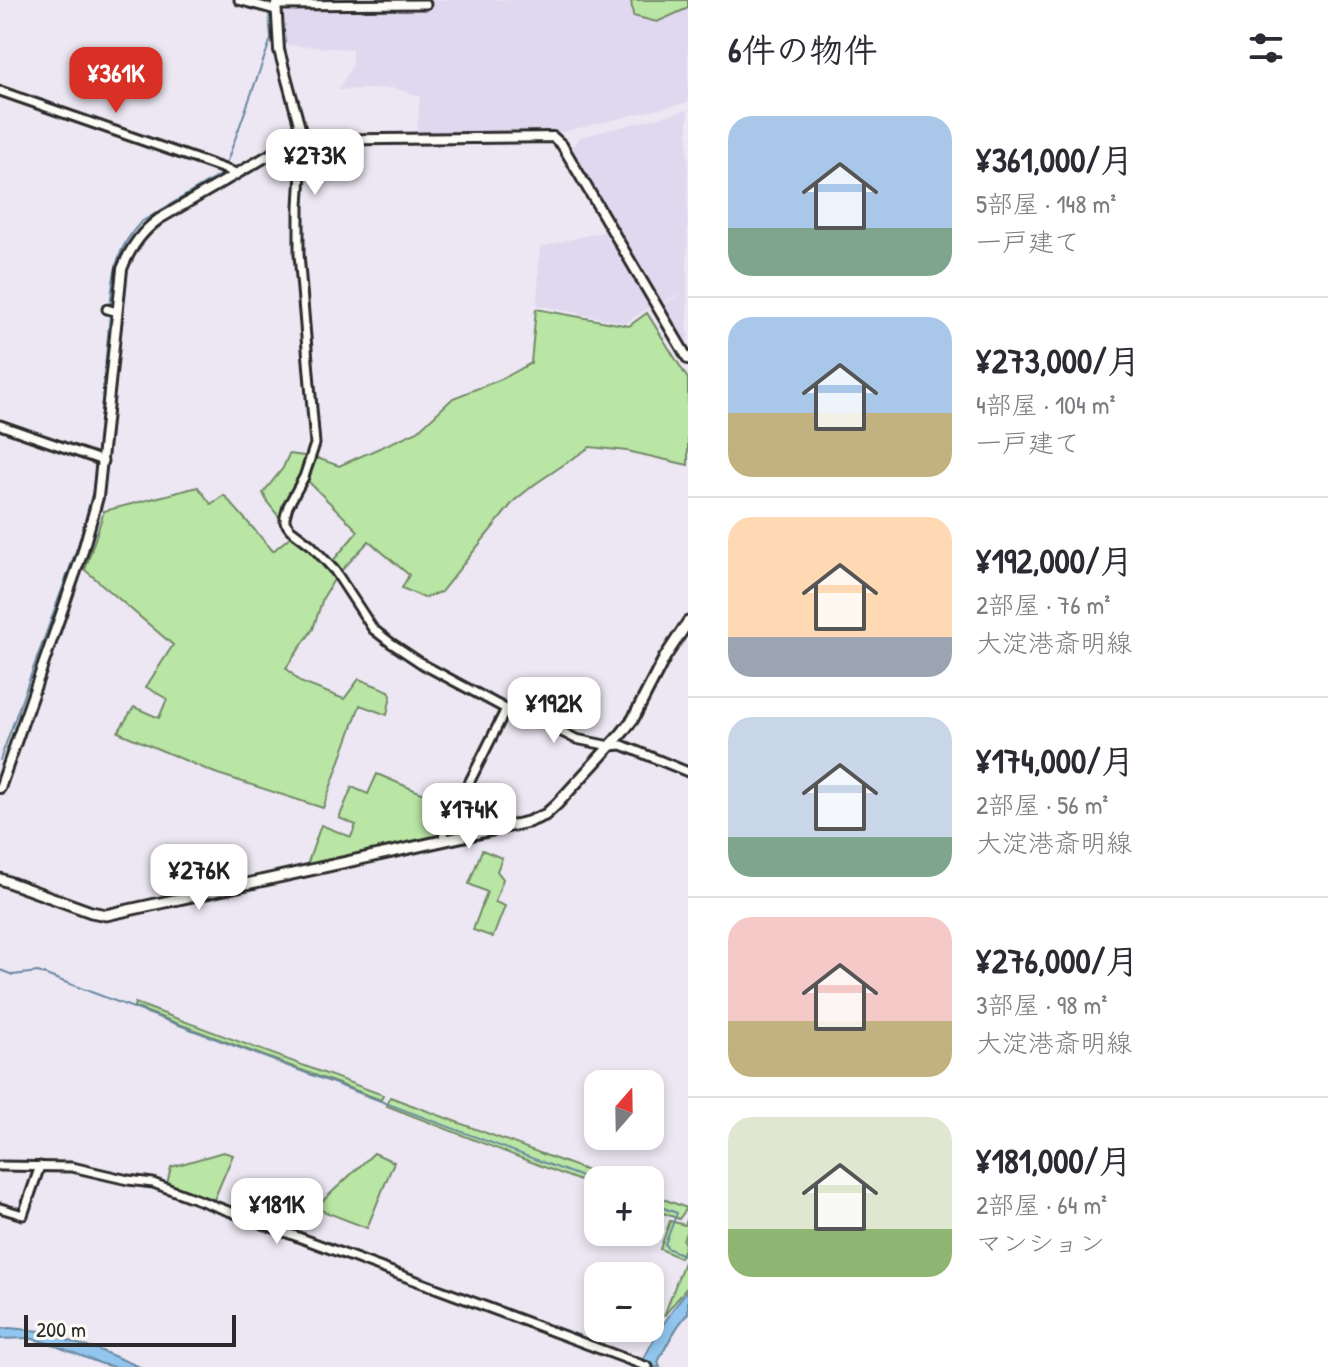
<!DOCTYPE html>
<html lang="ja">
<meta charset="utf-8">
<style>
:root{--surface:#fff;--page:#f2f2f3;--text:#2b2b33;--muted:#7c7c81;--line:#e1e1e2;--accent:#d93025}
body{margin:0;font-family:"Patrick Hand","Klee One",sans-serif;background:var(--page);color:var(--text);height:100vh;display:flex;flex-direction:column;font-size:30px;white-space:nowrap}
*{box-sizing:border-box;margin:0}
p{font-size:26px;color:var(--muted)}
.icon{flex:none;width:44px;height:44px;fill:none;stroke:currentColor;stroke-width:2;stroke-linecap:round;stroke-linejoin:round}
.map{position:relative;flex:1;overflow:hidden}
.side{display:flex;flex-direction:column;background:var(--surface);width:640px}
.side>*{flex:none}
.needle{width:52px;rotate:20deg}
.buttons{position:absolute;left:584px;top:1070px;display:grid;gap:16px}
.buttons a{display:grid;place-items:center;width:80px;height:80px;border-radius:16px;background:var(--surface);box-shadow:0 4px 12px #0003;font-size:40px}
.scale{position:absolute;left:24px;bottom:20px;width:212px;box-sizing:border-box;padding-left:8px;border:4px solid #2b2b2b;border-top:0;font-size:22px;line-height:28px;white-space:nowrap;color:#2b2b2b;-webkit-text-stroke:6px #fdfcf7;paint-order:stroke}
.price{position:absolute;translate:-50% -68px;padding:0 18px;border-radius:16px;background:#fff;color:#222;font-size:26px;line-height:52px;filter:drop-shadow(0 2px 4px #0008)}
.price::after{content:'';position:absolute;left:50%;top:48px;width:24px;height:18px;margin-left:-12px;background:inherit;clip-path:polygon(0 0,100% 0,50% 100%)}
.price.current{background:var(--accent);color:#fff}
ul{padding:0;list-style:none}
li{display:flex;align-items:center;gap:24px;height:200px;padding:0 40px}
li+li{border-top:2px solid var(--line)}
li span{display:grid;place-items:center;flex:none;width:224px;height:160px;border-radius:24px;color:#555}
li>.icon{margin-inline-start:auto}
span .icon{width:96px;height:96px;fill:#fffc;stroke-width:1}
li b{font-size:34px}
h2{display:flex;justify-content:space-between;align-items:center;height:96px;padding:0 40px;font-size:34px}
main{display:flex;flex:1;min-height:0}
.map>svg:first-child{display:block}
.built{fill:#e0d8ee}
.green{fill:#b9e6a4;stroke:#728868;stroke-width:2}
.water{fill:#92c6ef;stroke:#6988a1;stroke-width:2}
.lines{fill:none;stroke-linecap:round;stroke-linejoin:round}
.stream{stroke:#6988a1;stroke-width:2}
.minor-casing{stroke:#2b2b2b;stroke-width:13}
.tertiary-casing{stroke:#2b2b2b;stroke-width:14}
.secondary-casing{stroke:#2b2b2b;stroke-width:15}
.minor{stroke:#fdfcf7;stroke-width:7}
.tertiary{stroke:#fdfcf7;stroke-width:8}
.secondary{stroke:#fdfcf7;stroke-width:9}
</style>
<main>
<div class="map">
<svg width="688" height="1367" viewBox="0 0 688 1367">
<rect width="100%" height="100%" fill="#ece7f2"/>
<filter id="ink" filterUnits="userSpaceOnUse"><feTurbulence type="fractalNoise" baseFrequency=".0125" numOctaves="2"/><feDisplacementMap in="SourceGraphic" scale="16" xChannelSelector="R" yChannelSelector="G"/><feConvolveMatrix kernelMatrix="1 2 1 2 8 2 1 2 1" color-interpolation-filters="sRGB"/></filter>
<g filter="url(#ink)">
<g class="built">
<path d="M284 0H688V102L562 132 417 133 420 96 393 88 338 90 352 66V49L283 45 282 24 284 21Z"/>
<path d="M688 110 687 289 688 351 662 306 683 292 661 304 575 157 572 148 580 137Z"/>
<path d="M605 231 650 307 626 323 537 305 540 247Z"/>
</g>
<g class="green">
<path d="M631 0H688V8L657 22 633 16Z"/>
<path d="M536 309 629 326 647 313 688 379V465L627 451 590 447 535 484 514 501 441 592 424 598 402 588 409 575 369 541 341 571 332 562 358 531 307 480 300 479 284 504 280 518 268 503 263 493 283 468 289 454 304 456 306 466 313 467 317 458 339 466 418 431 453 398 504 378 531 363Z"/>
<path d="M198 487 211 504 224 495 273 551 291 536 309 550 335 578 323 598 313 629 286 668 300 682 344 699 359 679 389 691 391 695 387 715 360 705 323 808 215 773 118 732 134 707 159 718 167 699 146 687 173 645 85 570 104 511Z"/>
<path d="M377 774 452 806 439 838 306 868 321 825 351 837 356 825 339 818 352 787 368 794Z"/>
<path d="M482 850 502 858 497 871 503 879 495 902 505 906 493 937 473 930 487 892 469 884Z"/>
<path d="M135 1003 383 1095 381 1100 134 1007Z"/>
<path d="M390 1097 612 1180H598V1188L387 1106Z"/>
<path d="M223 1152 233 1155 213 1202 167 1184 171 1167Z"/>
<path d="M374 1153 394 1162 367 1228 315 1208Z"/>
<path d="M650 1194 687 1208 679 1219 650 1208Z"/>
<path d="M688 1218V1228L683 1240 685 1245 680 1258 660 1249 670 1221 685 1225Z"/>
<path d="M685 1259 688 1260V1286L664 1316Z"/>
</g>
<g class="water">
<path d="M688 1289V1313C675 1328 667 1344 658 1362L660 1367H640C653 1338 669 1314 688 1289Z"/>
<path d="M9 1328 41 1331 93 1349H97L140 1367H115L102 1364 48 1343 29 1338 0 1339V1329Z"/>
</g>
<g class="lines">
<g class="stream">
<path d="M225 167 271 39 268 0"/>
<path d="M110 307C114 272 115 250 141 222L223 173"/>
<path d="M97 455 110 314"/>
<path d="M0 760 81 537 93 490 96 461"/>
<path d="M0 970 13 975 38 972 598 1183"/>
<path d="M650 1203 677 1213 665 1244 667 1248 688 1257"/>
</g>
<g class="minor-casing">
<g id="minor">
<path d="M239 0 276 10"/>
<path d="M276 5 426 4"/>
<path d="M0 91 236 173"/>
<path d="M303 139 299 206V254L315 444 304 477 288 506 285 517V522L290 529 311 545 335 571 373 629 391 643 424 665 506 709 548 725 576 739 610 746 622 745 688 772"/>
<path d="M107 309 117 312"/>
<path d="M0 425 103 461"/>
<path d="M442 841 445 831 506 709"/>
<path d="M0 1166 72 1167 128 1180 153 1183 648 1367"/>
<path d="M0 1208 23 1215 40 1166"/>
</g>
</g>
<g class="tertiary-casing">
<g id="tertiary">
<path d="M276 0 279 50 303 139"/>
<path d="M0 788 82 554 98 497 122 269C130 248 141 232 159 219L295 140 553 137 562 145 688 359"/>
</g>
</g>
<g class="secondary-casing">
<path id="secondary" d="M0 879 91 912 106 915 528 822 545 815 557 804 622 733 633 719 665 657 688 622"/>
</g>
<use href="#minor" class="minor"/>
<use href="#tertiary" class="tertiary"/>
<use href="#secondary" class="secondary"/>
</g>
</g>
</svg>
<div class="buttons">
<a><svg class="needle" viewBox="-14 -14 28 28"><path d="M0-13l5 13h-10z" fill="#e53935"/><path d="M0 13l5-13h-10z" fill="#7c7c81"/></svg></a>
<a>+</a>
<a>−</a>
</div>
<div class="scale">200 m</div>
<b class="price current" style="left:116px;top:115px">¥361K</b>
<b class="price" style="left:315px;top:197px">¥273K</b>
<b class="price" style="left:554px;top:745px">¥192K</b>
<b class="price" style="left:469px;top:851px">¥174K</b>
<b class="price" style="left:199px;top:912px">¥276K</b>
<b class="price" style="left:277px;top:1246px">¥181K</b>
</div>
<section class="side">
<h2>6件の物件<svg class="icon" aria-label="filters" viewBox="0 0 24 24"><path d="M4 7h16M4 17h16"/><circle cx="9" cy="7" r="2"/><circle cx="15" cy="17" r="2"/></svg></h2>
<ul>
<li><span style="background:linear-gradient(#a9c7e8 70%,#7fa58c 0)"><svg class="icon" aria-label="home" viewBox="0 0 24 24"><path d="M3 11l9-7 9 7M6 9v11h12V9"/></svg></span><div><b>¥361,000/月</b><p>5部屋 · 148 m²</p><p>一戸建て</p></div></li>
<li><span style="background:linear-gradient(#a9c7e8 60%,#c2b280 0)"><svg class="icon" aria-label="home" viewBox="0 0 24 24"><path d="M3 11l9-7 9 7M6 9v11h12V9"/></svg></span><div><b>¥273,000/月</b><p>4部屋 · 104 m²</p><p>一戸建て</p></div></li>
<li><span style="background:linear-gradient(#ffd9b3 75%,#9aa5b1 0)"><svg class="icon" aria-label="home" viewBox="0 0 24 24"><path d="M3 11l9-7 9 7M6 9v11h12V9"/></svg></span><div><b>¥192,000/月</b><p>2部屋 · 76 m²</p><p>大淀港斎明線</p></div></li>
<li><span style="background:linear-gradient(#c9d6e8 75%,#7fa58c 0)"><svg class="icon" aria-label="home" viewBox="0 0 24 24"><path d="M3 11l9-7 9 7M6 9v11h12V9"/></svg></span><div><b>¥174,000/月</b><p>2部屋 · 56 m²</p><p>大淀港斎明線</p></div></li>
<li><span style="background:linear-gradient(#f6c9c9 65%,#c2b280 0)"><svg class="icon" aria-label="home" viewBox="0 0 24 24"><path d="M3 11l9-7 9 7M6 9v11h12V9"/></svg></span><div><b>¥276,000/月</b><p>3部屋 · 98 m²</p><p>大淀港斎明線</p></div></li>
<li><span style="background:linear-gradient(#dfe7d0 70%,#8fb573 0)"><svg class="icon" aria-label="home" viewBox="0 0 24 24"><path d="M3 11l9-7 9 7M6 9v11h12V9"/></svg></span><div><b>¥181,000/月</b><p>2部屋 · 64 m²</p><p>マンション</p></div></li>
</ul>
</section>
</main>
